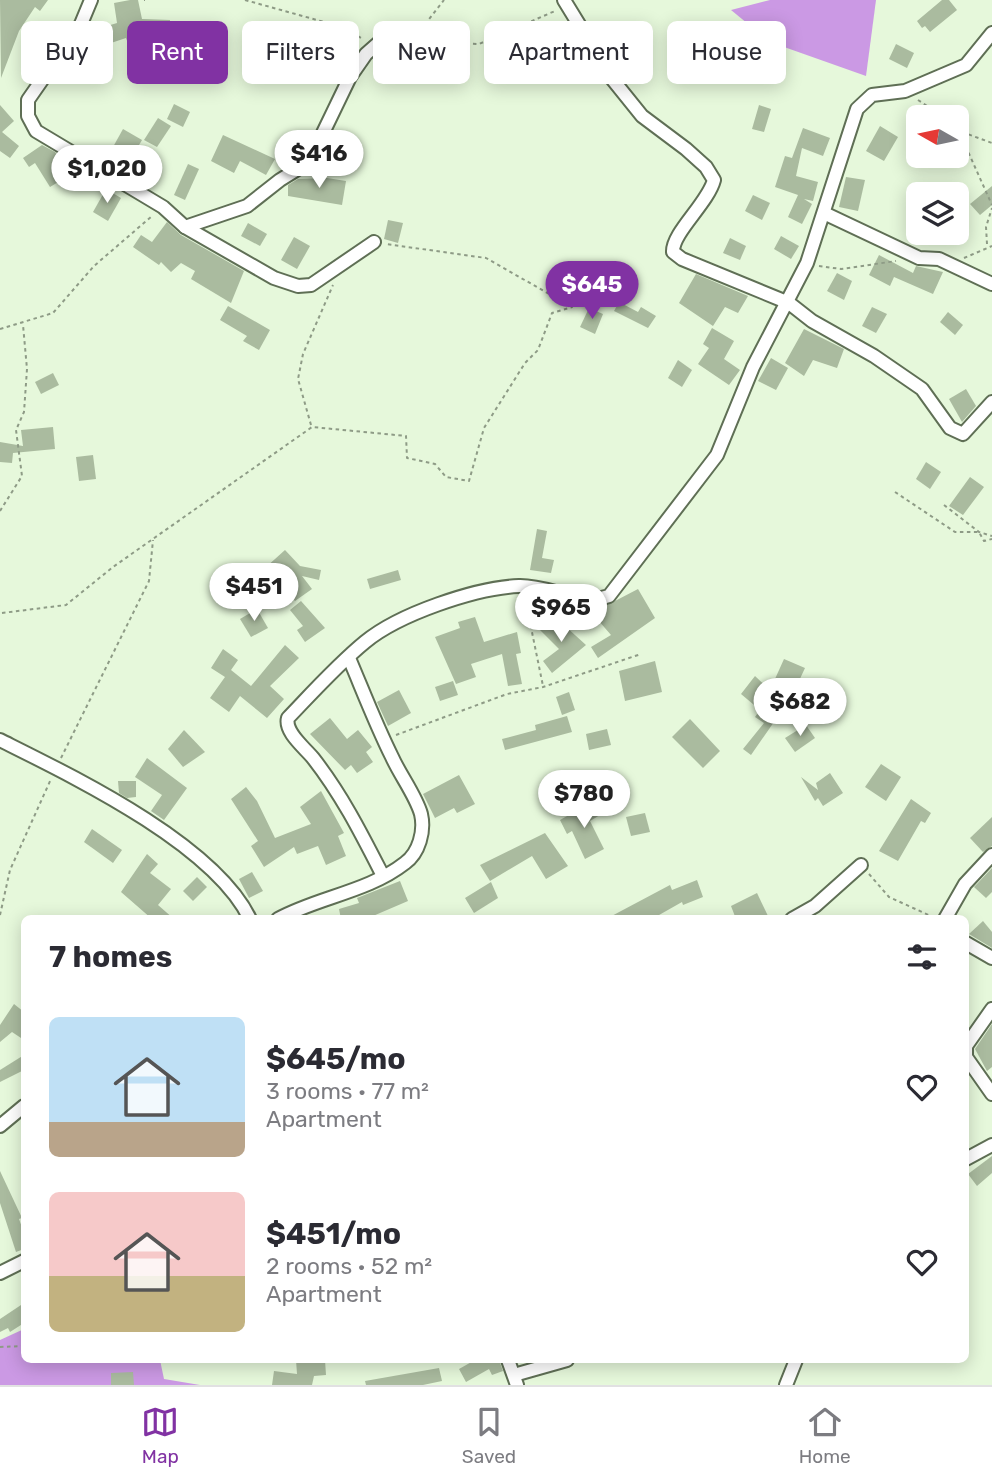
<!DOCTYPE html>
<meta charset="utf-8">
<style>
:root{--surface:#fff;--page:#f7f7f7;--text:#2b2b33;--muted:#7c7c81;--line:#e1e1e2;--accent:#8132a3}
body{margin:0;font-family:Rubik,sans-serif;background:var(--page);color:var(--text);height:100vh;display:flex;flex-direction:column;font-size:26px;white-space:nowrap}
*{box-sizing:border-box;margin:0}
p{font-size:23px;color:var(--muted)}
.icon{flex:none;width:38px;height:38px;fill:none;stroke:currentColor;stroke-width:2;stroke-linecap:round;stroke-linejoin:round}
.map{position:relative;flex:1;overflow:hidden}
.drawer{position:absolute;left:21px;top:915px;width:948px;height:448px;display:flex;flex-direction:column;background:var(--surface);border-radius:10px;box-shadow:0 4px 18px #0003}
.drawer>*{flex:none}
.banner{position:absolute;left:21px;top:21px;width:950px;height:63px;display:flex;gap:14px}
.needle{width:46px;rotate:279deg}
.controls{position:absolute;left:906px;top:105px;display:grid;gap:14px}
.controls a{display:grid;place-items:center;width:63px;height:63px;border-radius:10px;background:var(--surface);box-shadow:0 4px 18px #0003;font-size:35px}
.price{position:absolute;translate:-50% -60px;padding:0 16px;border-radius:24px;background:#fff;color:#222;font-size:23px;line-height:46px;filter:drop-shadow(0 2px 4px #0008)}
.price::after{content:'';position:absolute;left:50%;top:42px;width:21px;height:16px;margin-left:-10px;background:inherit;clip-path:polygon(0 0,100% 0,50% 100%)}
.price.active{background:var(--accent);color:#fff}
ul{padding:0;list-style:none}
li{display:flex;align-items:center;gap:21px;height:175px;padding:0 28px}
li span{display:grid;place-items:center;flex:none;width:196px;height:140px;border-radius:10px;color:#555}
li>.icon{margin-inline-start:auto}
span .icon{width:84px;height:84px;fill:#fffc;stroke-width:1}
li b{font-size:30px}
h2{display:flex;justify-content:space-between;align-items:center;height:84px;padding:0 28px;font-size:30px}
.pill{padding:0 24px;border-radius:10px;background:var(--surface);box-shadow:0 4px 18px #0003;font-size:24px;line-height:63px}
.pill.active{background:var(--accent);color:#fff}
.dock{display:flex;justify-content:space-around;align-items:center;height:98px;border-top:2px solid var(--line);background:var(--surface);font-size:19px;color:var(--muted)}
.dock a{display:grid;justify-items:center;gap:4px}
.dock .active{color:var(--accent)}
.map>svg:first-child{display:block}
.forest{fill:#cb99e4}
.building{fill:#aabb9f}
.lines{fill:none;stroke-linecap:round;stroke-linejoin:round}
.street-casing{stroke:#5f6f55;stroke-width:16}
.path{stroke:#8e9b86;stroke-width:2;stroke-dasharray:3.5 3.5;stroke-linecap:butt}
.street{stroke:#fff;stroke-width:12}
</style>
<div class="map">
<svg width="992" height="1385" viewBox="0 0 992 1385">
<rect width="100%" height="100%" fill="#e6f8db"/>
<g class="forest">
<path d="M770 0H876L866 76 770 42 731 10Z"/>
<path d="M24 1329V1360H160L164 1379 200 1385H0V1340Z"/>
</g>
<g class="building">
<path d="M0 0H48L40 11 35 7 19 31 1 78Z"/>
<path d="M130 0H138L142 19 170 20V32L145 31 147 37 142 44 130 49 126 38 111 43 107 26 117 23 114 3Z"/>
<path d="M942 0H949L957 10 930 32 925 26 922 28 917 21Z"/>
<path d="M81 40 98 53 80 75 65 63Z"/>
<path d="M896 44 914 53 907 68 889 59Z"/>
<path d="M174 104 190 112 183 127 167 119Z"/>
<path d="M0 105 14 121 2 132 19 146 10 158 0 151Z"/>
<path d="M759 105 771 109 764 132 752 129Z"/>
<path d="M158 118 171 126 157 147 144 140Z"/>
<path d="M880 126 898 137 884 161 866 151Z"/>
<path d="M803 128 830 138 823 156 802 148 796 176 818 182 813 201 804 199 812 204 802 224 788 217 798 195 775 187 785 156 792 158Z"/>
<path d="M123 129 142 140 126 167 108 156Z"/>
<path d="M223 135 275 159 266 175 240 161 234 173 211 161Z"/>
<path d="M42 145 55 152 62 163 65 161 73 173 50 187 35 163 29 167 23 158Z"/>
<path d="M188 164 199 169 185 200 174 195Z"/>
<path d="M846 177 865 180 858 211 839 207Z"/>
<path d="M327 178 346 181 342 205 288 196V185L298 179Z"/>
<path d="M992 186V205L980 215 970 204Z"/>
<path d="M106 189 121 198 108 221 93 212Z"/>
<path d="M753 195 770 203 762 220 745 211Z"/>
<path d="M388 220 403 223 398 243 384 239Z"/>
<path d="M167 222 181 235 244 271 231 303 191 279 195 271 181 263 171 272 161 262 159 265 133 247 141 235 152 242Z"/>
<path d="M248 223 267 234 260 246 241 236Z"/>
<path d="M781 236 799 246 791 259 774 249Z"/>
<path d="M294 237 310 246 297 269 281 260Z"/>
<path d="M730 238 746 246 740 260 723 253Z"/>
<path d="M879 255 913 273 916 266 943 272 933 294 894 277 890 286 869 275Z"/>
<path d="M837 273 852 281 844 300 827 291Z"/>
<path d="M696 274 748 296 738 313 725 307 713 326 679 303Z"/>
<path d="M619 302 638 312 641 307 656 316 648 328 614 311Z"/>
<path d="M228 306 270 330 259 350 243 341 247 336 220 320Z"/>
<path d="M872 307 887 314 876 333 862 326Z"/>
<path d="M589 308 603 314 595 334 580 327Z"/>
<path d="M948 312 963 325 955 335 940 322Z"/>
<path d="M712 328 734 341 724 359 740 370 729 385 698 364 709 348 703 344Z"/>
<path d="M804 329 844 349 837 368 813 360 804 376 785 363Z"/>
<path d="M771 358 788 368 776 390 758 381Z"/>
<path d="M678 360 692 370 682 387 668 378Z"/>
<path d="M53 373 59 385 41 394 35 382Z"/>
<path d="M966 389 976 406 962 422 949 399Z"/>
<path d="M53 427 55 449 13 453 12 463 0 462V442L23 446 21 430Z"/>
<path d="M93 455 96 479 79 481 76 457Z"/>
<path d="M926 462 941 472 930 489 916 479Z"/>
<path d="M970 477 984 487 963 515 949 506Z"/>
<path d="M537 529 547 531 542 558 554 560 551 573 530 570Z"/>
<path d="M285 550 300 566 321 570 319 580 302 576 312 589 295 601 265 568Z"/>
<path d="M398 570 401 580 370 589 367 579Z"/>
<path d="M638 589 655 618 598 658 591 647 611 635 592 613Z"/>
<path d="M301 601 325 628 305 642 297 630 303 626 290 610Z"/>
<path d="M257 609 268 628 251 637 240 619Z"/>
<path d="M554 616 586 645 552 673 543 661 559 649 540 630Z"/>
<path d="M475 617 484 642 517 632 521 653 516 654 522 684 508 686 502 654 471 664 476 677 456 684 435 637 460 628 458 622Z"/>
<path d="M285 645 299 658 270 686 284 699 267 718 240 696 229 712 210 698 225 677 211 668 223 649 238 660 231 670 251 686Z"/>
<path d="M784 659 805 668 792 696 751 755 743 749 764 723 755 717 760 710 741 694 755 676 770 690Z"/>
<path d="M655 661 662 692 625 701 619 671Z"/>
<path d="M453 681 458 695 440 701 435 687Z"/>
<path d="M399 690 411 713 388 726 377 702Z"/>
<path d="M569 692 575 710 562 715 556 697Z"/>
<path d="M567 716 572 732 505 750 502 739 536 730 535 725Z"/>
<path d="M330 718 347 739 358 730 372 747 366 752 373 762 357 773 351 765 345 770 310 734Z"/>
<path d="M690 719 720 751 703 768 672 737Z"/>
<path d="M806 725 815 738 795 752 785 738Z"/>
<path d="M607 729 611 745 589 750 586 734Z"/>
<path d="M184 730 205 752 183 767 168 749Z"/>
<path d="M147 758 187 788 164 820 151 811 162 795 135 777Z"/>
<path d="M881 764 901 777 886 801 865 787Z"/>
<path d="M830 773 843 793 823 806 818 798 815 801 801 777 818 790 816 783Z"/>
<path d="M459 775 475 804 457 813 454 808 435 818 423 794Z"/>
<path d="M118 781H136V797L127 798 119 793Z"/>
<path d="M246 787 257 801 275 838 311 824 300 807 321 791 344 833 338 836 346 856 326 865 318 846 297 854 294 847 264 867 251 846 258 841 231 799Z"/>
<path d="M911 799 931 813 925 823 921 821 898 861 879 851Z"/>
<path d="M592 802 600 815 590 821 604 849 585 859 572 831 567 834 560 820Z"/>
<path d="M645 813 650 832 631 836 626 817Z"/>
<path d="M992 817V846L983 852 970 838Z"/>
<path d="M92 829 122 850 113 863 84 842Z"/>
<path d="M545 833 568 866 546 879 532 856 490 881 480 865Z"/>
<path d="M147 854 158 864 150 873 171 889 158 905 174 919H152L121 892Z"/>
<path d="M992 868V892L986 898 974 887Z"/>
<path d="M252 872 263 891 249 898 239 879Z"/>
<path d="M197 877 207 887 193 901 183 891Z"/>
<path d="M697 880 703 897 683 905 682 902 652 919H606L670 885 672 890Z"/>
<path d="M400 881 408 901 366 919H341L339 909 359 903 357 898Z"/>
<path d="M491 882 498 898 474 913 465 898Z"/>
<path d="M757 893 768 916 736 919 731 906Z"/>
<path d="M983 921 992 932V948L969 934Z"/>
<path d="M14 1004 24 1012V1040L12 1032 0 1042V1025Z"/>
<path d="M992 1024V1067L987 1071 975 1049Z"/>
<path d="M24 1055V1070L0 1082V1070Z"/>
<path d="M992 1156V1173L977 1186 968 1174Z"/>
<path d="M0 1171 22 1218 19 1219 24 1233V1249L16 1252 0 1203Z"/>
<path d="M21 1305 24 1323 10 1332 8 1328 0 1332V1319Z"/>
<path d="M296 1360H325L326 1375 314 1376 312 1385H272L274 1371 297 1374Z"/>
<path d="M475 1360H499L503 1371 492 1375 489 1369 466 1382 459 1369Z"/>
<path d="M439 1368 442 1381 423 1385H366L365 1381Z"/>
<path d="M133 1372 134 1385H111V1373Z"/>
</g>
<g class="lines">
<g class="street-casing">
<g id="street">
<path d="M91 0 81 24 28 100V116L36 131 163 207 185 227 274 278 298 286 311 285 374 242"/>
<path d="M564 0 613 80 642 116 686 149 706 167 714 180C708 203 672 233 673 252L682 259 789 303 812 321 874 356 922 389 950 428 963 434 992 402"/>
<path d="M826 214 919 258 939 259 992 284"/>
<path d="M185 227 247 206 280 180 309 162 350 77 366 54 383 39"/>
<path d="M0 740C74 777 214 844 250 919"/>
<path d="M383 876C362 835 342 795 313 758 305 748 284 732 288 718 312 693 337 665 365 642 399 614 475 588 519 586 549 585 581 606 609 596L717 455 753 367 807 263 857 109 872 95 905 91 966 65 992 33"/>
<path d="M278 919C318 897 368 892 405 863 419 853 425 831 421 814 416 796 400 775 392 757 376 725 363 691 349 658"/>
<path d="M792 919 815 906 861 865"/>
<path d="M945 919 965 884 992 855"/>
<path d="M966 943 992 958"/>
<path d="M966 1057V1046L992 1009"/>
<path d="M966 1057 992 1094"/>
<path d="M0 1126 24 1106"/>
<path d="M966 1159 992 1145"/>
<path d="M0 1273 24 1261"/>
<path d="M508 1360 517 1385"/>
<path d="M514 1375 567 1360"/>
<path d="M786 1385 796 1360"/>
</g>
</g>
<g class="path">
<path d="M144 0H145"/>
<path d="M245 0 342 27 363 39"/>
<path d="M396 41 479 44 555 11"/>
<path d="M412 41 444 0"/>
<path d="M918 100 944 117"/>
<path d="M957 127 992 205"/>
<path d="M962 132 992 143"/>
<path d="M987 244 986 227 992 208"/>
<path d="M964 258 992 246"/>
<path d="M819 266 841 269 896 261"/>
<path d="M0 329 53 313 94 266 152 216"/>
<path d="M311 425 298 379 303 354 333 285"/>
<path d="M895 492 955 532H979L984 541 992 539"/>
<path d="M944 505 979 532 992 536"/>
<path d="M0 511 22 476 16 430 24 412 27 369 23 325"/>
<path d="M525 598 543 686"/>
<path d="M2 613 66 605 113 567 312 427 406 436 407 458 435 464 446 477 469 481 484 428 525 363 538 350 552 313 572 307 486 258 386 244"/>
<path d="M396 735 507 694 543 687 641 654"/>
<path d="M61 758 149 581 153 540"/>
<path d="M869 874 889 897 933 917"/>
<path d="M0 915 10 870 51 779"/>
<path d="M0 1347 24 1346"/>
</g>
<use href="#street" class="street"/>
</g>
</svg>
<div class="controls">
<a><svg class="needle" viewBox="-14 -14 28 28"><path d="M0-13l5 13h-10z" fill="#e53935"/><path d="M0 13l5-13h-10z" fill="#7c7c81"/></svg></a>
<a><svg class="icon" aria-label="layers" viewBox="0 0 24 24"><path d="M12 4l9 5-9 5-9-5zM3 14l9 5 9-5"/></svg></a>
</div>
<b class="price" style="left:319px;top:190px">$416</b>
<b class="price" style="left:107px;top:205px">$1,020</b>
<b class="price active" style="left:592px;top:321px">$645</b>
<b class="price" style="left:254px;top:623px">$451</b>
<b class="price" style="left:561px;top:644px">$965</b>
<b class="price" style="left:800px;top:738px">$682</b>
<b class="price" style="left:584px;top:830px">$780</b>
<div class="banner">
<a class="pill">Buy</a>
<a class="pill active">Rent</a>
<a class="pill">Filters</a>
<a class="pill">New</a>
<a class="pill">Apartment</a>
<a class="pill">House</a>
</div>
<section class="drawer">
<h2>7 homes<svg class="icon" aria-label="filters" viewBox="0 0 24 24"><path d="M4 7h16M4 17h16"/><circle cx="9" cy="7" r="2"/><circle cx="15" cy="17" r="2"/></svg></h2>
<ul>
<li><span style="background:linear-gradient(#bfe0f5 75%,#b9a48a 0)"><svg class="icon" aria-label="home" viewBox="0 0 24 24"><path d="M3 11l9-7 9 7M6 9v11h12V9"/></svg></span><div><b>$645/mo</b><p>3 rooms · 77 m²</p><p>Apartment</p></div><svg class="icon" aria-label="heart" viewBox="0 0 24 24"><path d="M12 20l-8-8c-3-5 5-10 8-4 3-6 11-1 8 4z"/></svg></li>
<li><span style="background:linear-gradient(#f6c9c9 60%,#c2b280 0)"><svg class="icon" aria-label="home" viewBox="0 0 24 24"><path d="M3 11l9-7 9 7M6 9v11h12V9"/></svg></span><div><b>$451/mo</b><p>2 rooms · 52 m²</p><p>Apartment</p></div><svg class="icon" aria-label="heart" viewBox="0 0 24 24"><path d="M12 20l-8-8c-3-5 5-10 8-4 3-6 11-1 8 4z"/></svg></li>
</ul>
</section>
</div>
<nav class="dock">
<a class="active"><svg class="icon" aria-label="map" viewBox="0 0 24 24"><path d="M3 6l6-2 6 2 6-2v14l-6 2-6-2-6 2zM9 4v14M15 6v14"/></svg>Map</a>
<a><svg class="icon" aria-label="saved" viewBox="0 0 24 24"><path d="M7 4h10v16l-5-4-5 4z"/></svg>Saved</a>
<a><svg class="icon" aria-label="home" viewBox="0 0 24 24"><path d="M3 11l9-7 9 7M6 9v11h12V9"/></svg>Home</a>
</nav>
